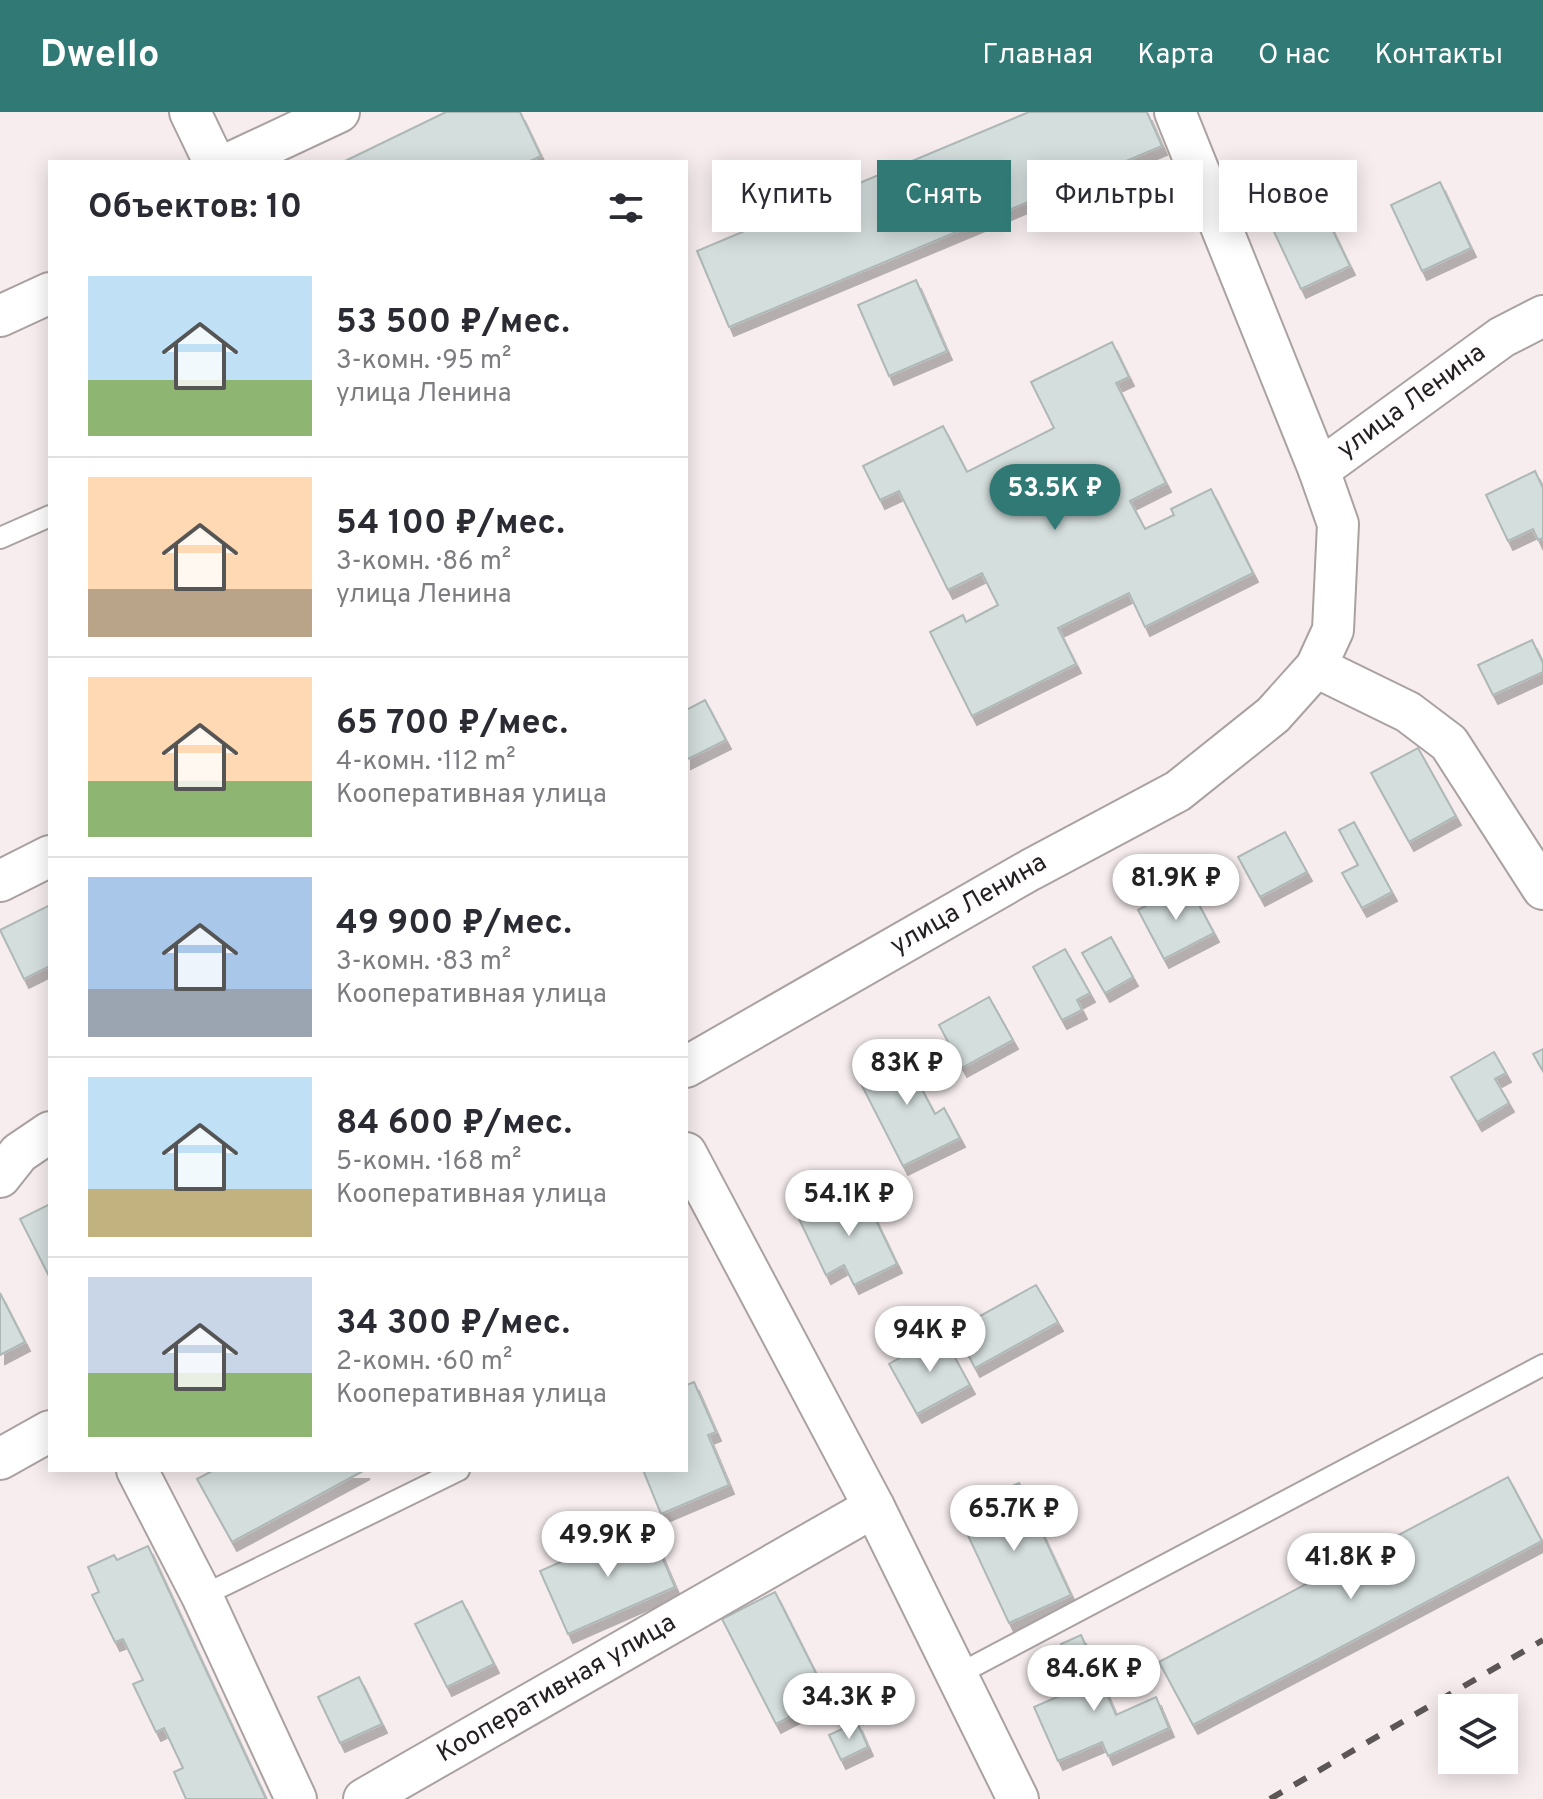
<!DOCTYPE html>
<html lang="ru">
<meta charset="utf-8">
<style>
:root{--surface:#fff;--page:#f7f7f7;--text:#2b2b33;--muted:#7c7c81;--line:#e1e1e2;--accent:#307974}
body{margin:0;font-family:Overpass,sans-serif;background:var(--page);color:var(--text);height:100vh;display:flex;flex-direction:column;font-size:30px;white-space:nowrap}
*{box-sizing:border-box;margin:0}
p{font-size:26px;color:var(--muted)}
.icon{flex:none;width:44px;height:44px;fill:none;stroke:currentColor;stroke-width:2;stroke-linecap:round;stroke-linejoin:round}
.map{position:relative;flex:1;overflow:hidden}
.sheet{position:absolute;left:48px;top:48px;width:640px;height:1312px;display:flex;flex-direction:column;background:var(--surface);border-radius:0px;box-shadow:0 4px 20px #0003}
.sheet>*{flex:none}
.guide{position:absolute;left:712px;top:48px;width:710px;height:72px;display:flex;gap:16px}
.buttons{position:absolute;left:1438px;top:1582px;display:grid;gap:16px}
.buttons a{display:grid;place-items:center;width:80px;height:80px;border-radius:0px;background:var(--surface);box-shadow:0 4px 20px #0003;font-size:40px}
.price{position:absolute;translate:-50% -68px;padding:0 18px;border-radius:28px;background:#fff;color:#222;font-size:26px;line-height:52px;filter:drop-shadow(0 2px 4px #0008)}
.price::after{content:'';position:absolute;left:50%;top:48px;width:24px;height:18px;margin-left:-12px;background:inherit;clip-path:polygon(0 0,100% 0,50% 100%)}
.price.on{background:var(--accent);color:#fff}
ul{padding:0;list-style:none}
li{display:flex;align-items:center;gap:24px;height:200px;padding:0 40px}
li+li{border-top:2px solid var(--line)}
li span{display:grid;place-items:center;flex:none;width:224px;height:160px;border-radius:0px;color:#555}
li>.icon{margin-inline-start:auto}
span .icon{width:96px;height:96px;fill:#fffc;stroke-width:1}
li b{font-size:34px}
h2{display:flex;justify-content:space-between;align-items:center;height:96px;padding:0 40px;font-size:34px}
.tag{padding:0 28px;border-radius:0px;background:var(--surface);box-shadow:0 4px 20px #0003;font-size:28px;line-height:72px}
.tag.on{background:var(--accent);color:#fff}
header{display:flex;align-items:center;gap:48px;box-sizing:border-box;height:112px;padding:0 40px;background:var(--accent);color:#fff}
header strong{font-size:38px}
nav{display:flex;gap:44px;margin-inline-start:auto;font-size:28px}
.map>svg:first-child{display:block}
.building{fill:#d4dedd;stroke:#aeb8b7;stroke-width:2;filter:url(#shadow)}
.lines{fill:none;stroke-linecap:round;stroke-linejoin:round}
.lane-casing{stroke:#aaa1a1;stroke-width:24}
.street-casing{stroke:#aaa1a1;stroke-width:44}
.lane{stroke:#fff;stroke-width:20}
.street{stroke:#fff;stroke-width:40}
.rail{stroke:#5c5657;stroke-width:6;stroke-dasharray:14 14;stroke-linecap:butt}
.labels{text-anchor:middle;dominant-baseline:central;stroke-width:7;stroke-linejoin:round;paint-order:stroke}
.street-label{font-size:26px;fill:#252122;stroke:#fffdfd}
</style>
<header>
<strong>Dwello</strong>
<nav><a>Главная</a><a>Карта</a><a>О нас</a><a>Контакты</a></nav>
</header>
<div class="map">
<svg width="1543" height="1687" viewBox="0 0 1543 1687">
<defs>
<filter id="shadow"><feDropShadow dx="5" dy="9" stdDeviation="0" flood-color="#0004"/></filter>
</defs>
<rect width="100%" height="100%" fill="#f7edee"/>
<g class="building">
<path d="M446 0H520L541 44 528 50H343Z"/>
<path d="M1029 0H1147L1162 34 729 215 697 139Z"/>
<path d="M1440 70 1471 136 1422 159 1391 93Z"/>
<path d="M1316 84 1350 154 1301 177 1268 107Z"/>
<path d="M916 168 947 239 889 264 858 193Z"/>
<path d="M1112 230 1129 265 1116 271 1166 371 1130 389 1145 417 1174 403 1171 397 1211 377 1253 461 1145 515 1129 481 1058 516 1076 552 972 604 930 520 963 503 966 510 998 493 982 461 948 478 899 379 880 388 863 354 943 314 967 360 1054 316 1031 270Z"/>
<path d="M1535 359 1543 376V426L1538 428 1533 417 1508 429 1486 383Z"/>
<path d="M1532 528 1543 551V560L1493 583 1478 553Z"/>
<path d="M705 588 726 628 686 648V598Z"/>
<path d="M1418 636 1456 704 1409 730 1371 661Z"/>
<path d="M1354 710 1392 780 1362 796 1342 761 1358 753 1339 718Z"/>
<path d="M1285 720 1307 760 1260 785 1238 745Z"/>
<path d="M1188 772 1214 821 1164 847 1138 798Z"/>
<path d="M50 793V854L24 867 0 818Z"/>
<path d="M1111 825 1133 865 1105 881 1082 841Z"/>
<path d="M1065 837 1090 881 1077 888 1082 898 1062 908 1033 855Z"/>
<path d="M989 885 1013 928 962 956 939 913Z"/>
<path d="M916 933 930 959 916 966 935 1002 944 996 960 1026 903 1054 857 964Z"/>
<path d="M1543 937V959L1533 942Z"/>
<path d="M1494 940 1506 961 1495 967 1509 991 1477 1010 1451 965Z"/>
<path d="M861 1077 897 1152 854 1173 844 1153 826 1163 799 1107Z"/>
<path d="M50 1092V1166L20 1107Z"/>
<path d="M1036 1173 1058 1210 975 1256 955 1218Z"/>
<path d="M0 1181 25 1230 0 1243Z"/>
<path d="M942 1222 970 1273 917 1302 889 1252Z"/>
<path d="M694 1270 716 1320 708 1323 729 1373 661 1402 643 1358H686V1271L687 1273Z"/>
<path d="M214 1358H365L232 1430 197 1367Z"/>
<path d="M1508 1365 1542 1429 1193 1613 1159 1550Z"/>
<path d="M1019 1371 1071 1483 1009 1511 957 1400Z"/>
<path d="M648 1412 675 1475 568 1522 540 1459Z"/>
<path d="M148 1434 266 1687H186L174 1660 183 1656 164 1616 156 1620 133 1572 143 1568 123 1527 115 1530 92 1483 99 1480 88 1455 114 1443 117 1448Z"/>
<path d="M775 1480 828 1585 776 1612 722 1507Z"/>
<path d="M462 1489 494 1552 447 1575 415 1512Z"/>
<path d="M1081 1523 1116 1603 1156 1585 1169 1616 1108 1644 1102 1630 1058 1649 1034 1595 1080 1575 1061 1532Z"/>
<path d="M359 1565 382 1612 340 1631 318 1585Z"/>
<path d="M857 1610 868 1635 841 1648 829 1623Z"/>
</g>
<g class="lines">
<g class="lane-casing">
<g id="lane">
<path d="M0 426 50 404"/>
<path d="M202 1484 459 1358"/>
<path d="M957 1563 1543 1253"/>
</g>
</g>
<g class="street-casing">
<g id="street">
<path d="M190 0 214 50"/>
<path d="M1175 0 1319 358"/>
<path d="M232 50 339 0"/>
<path d="M0 204 50 181"/>
<path d="M1316 555 1408 600 1449 631 1543 777"/>
<path d="M0 769 50 744"/>
<path d="M686 955 1030 758 1178 679 1273 603 1316 555 1333 518 1338 412 1319 358 1502 225 1543 204"/>
<path d="M686 1041 874 1395 1018 1687"/>
<path d="M0 1065 19 1041 50 1020"/>
<path d="M0 1347 50 1319"/>
<path d="M137 1358 202 1484 296 1687"/>
<path d="M364 1687 874 1395"/>
</g>
</g>
<use href="#lane" class="lane"/>
<use href="#street" class="street"/>
<path class="rail" d="M1270 1687 1543 1528"/>
</g>
<g class="labels">
<g class="street-label">
<text transform="translate(1412 290) rotate(-36)">улица Ленина</text>
<text transform="translate(969 793) rotate(-30)">улица Ленина</text>
<text transform="translate(557 1577) rotate(-30)">Кооперативная улица</text>
</g>
</g>
</svg>
<div class="buttons">
<a><svg class="icon" aria-label="layers" viewBox="0 0 24 24"><path d="M12 4l9 5-9 5-9-5zM3 14l9 5 9-5"/></svg></a>
</div>
<b class="price on" style="left:1055px;top:420px">53.5K ₽</b>
<b class="price" style="left:1176px;top:810px">81.9K ₽</b>
<b class="price" style="left:907px;top:995px">83K ₽</b>
<b class="price" style="left:849px;top:1126px">54.1K ₽</b>
<b class="price" style="left:930px;top:1262px">94K ₽</b>
<b class="price" style="left:1014px;top:1441px">65.7K ₽</b>
<b class="price" style="left:608px;top:1467px">49.9K ₽</b>
<b class="price" style="left:1351px;top:1489px">41.8K ₽</b>
<b class="price" style="left:1094px;top:1601px">84.6K ₽</b>
<b class="price" style="left:849px;top:1629px">34.3K ₽</b>
<div class="guide">
<a class="tag">Купить</a>
<a class="tag on">Снять</a>
<a class="tag">Фильтры</a>
<a class="tag">Новое</a>
</div>
<section class="sheet">
<h2>Объектов: 10<svg class="icon" aria-label="filters" viewBox="0 0 24 24"><path d="M4 7h16M4 17h16"/><circle cx="9" cy="7" r="2"/><circle cx="15" cy="17" r="2"/></svg></h2>
<ul>
<li><span style="background:linear-gradient(#bfe0f5 65%,#8fb573 0)"><svg class="icon" aria-label="home" viewBox="0 0 24 24"><path d="M3 11l9-7 9 7M6 9v11h12V9"/></svg></span><div><b>53 500 ₽/мес.</b><p>3-комн. · 95 m²</p><p>улица Ленина</p></div></li>
<li><span style="background:linear-gradient(#ffd9b3 70%,#b9a48a 0)"><svg class="icon" aria-label="home" viewBox="0 0 24 24"><path d="M3 11l9-7 9 7M6 9v11h12V9"/></svg></span><div><b>54 100 ₽/мес.</b><p>3-комн. · 86 m²</p><p>улица Ленина</p></div></li>
<li><span style="background:linear-gradient(#ffd9b3 65%,#8fb573 0)"><svg class="icon" aria-label="home" viewBox="0 0 24 24"><path d="M3 11l9-7 9 7M6 9v11h12V9"/></svg></span><div><b>65 700 ₽/мес.</b><p>4-комн. · 112 m²</p><p>Кооперативная улица</p></div></li>
<li><span style="background:linear-gradient(#a9c7e8 70%,#9aa5b1 0)"><svg class="icon" aria-label="home" viewBox="0 0 24 24"><path d="M3 11l9-7 9 7M6 9v11h12V9"/></svg></span><div><b>49 900 ₽/мес.</b><p>3-комн. · 83 m²</p><p>Кооперативная улица</p></div></li>
<li><span style="background:linear-gradient(#bfe0f5 70%,#c2b280 0)"><svg class="icon" aria-label="home" viewBox="0 0 24 24"><path d="M3 11l9-7 9 7M6 9v11h12V9"/></svg></span><div><b>84 600 ₽/мес.</b><p>5-комн. · 168 m²</p><p>Кооперативная улица</p></div></li>
<li><span style="background:linear-gradient(#c9d6e8 60%,#8fb573 0)"><svg class="icon" aria-label="home" viewBox="0 0 24 24"><path d="M3 11l9-7 9 7M6 9v11h12V9"/></svg></span><div><b>34 300 ₽/мес.</b><p>2-комн. · 60 m²</p><p>Кооперативная улица</p></div></li>
</ul>
</section>
</div>
